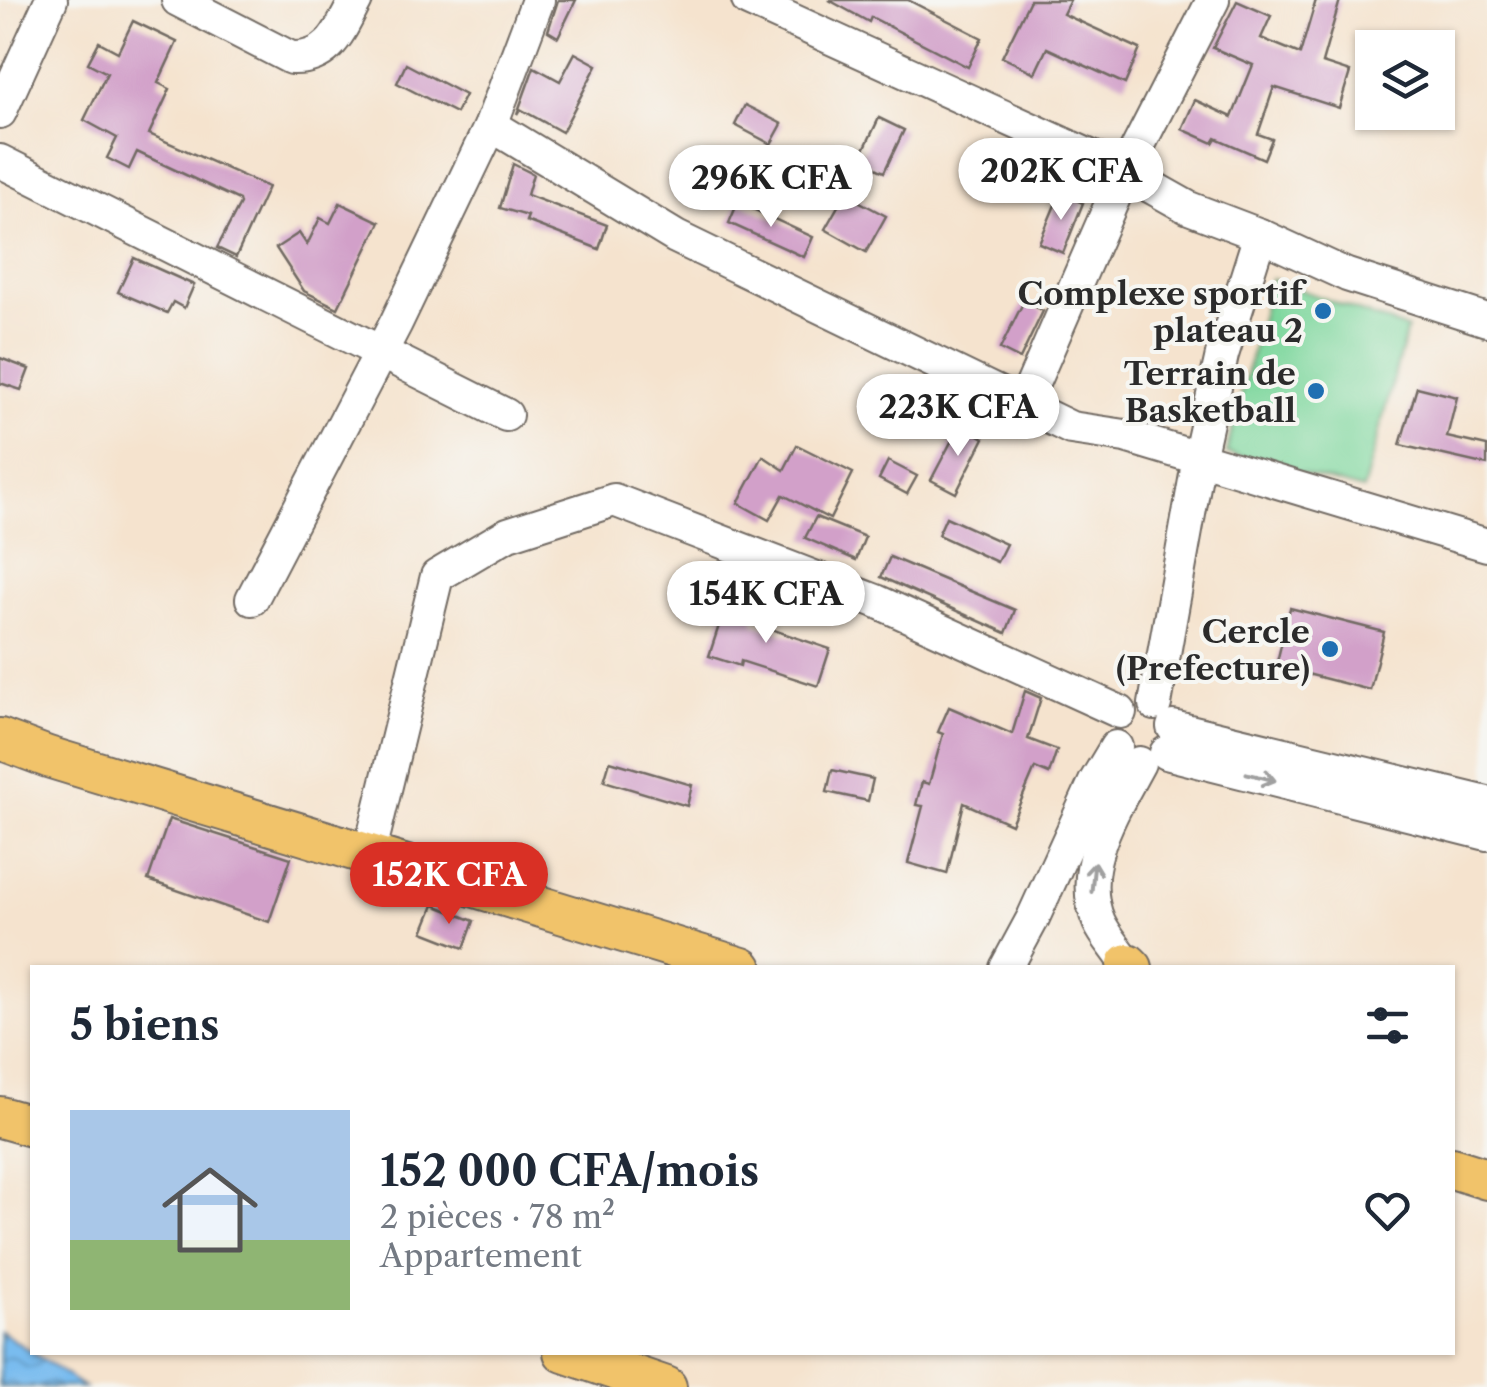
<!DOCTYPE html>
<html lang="fr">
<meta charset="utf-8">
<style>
:root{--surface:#fff;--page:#f6f6f7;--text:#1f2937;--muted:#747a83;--line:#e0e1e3;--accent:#d93025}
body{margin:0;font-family:"Libre Caslon Text",serif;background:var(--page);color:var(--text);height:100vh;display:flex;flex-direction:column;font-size:38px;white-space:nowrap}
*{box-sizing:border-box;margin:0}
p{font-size:32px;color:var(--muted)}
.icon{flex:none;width:55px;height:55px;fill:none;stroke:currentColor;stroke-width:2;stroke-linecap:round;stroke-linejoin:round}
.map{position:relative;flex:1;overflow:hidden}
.side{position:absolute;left:30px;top:965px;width:1425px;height:390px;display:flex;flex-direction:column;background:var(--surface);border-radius:0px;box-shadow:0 2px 8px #0004}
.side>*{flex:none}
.buttons{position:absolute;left:1355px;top:30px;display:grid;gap:20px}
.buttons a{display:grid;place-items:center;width:100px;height:100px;border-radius:0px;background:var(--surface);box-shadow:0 2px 8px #0004;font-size:50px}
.price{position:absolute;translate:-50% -85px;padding:0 22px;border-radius:35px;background:#fff;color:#222;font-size:32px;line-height:65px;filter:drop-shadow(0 2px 5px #0008)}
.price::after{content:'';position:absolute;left:50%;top:60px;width:30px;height:22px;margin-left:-15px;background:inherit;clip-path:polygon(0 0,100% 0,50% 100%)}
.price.on{background:var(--accent);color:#fff}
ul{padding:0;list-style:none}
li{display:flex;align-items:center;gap:30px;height:250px;padding:0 40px}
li+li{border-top:2px solid var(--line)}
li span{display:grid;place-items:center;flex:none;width:280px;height:200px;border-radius:0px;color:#555}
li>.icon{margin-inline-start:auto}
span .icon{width:120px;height:120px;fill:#fffc;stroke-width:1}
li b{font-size:42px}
h2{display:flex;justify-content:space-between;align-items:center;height:120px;padding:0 40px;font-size:42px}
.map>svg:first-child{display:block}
.green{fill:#7ed79d;stroke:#548164;stroke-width:2.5}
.water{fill:url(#water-waves);stroke:#52748d;stroke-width:2.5}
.building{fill:#d2a0c9}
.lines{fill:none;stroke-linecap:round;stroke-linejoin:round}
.minor-casing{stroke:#726b64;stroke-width:36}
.major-casing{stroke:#726b64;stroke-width:44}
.minor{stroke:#fff;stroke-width:32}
.major{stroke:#f1c36a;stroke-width:40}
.oneway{stroke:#a0a0a0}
.poi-dot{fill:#1f6fb2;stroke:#f6f6f2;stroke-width:4}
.labels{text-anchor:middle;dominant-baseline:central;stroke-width:8;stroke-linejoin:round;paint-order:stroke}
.poi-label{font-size:32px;font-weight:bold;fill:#2b2b2b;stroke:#f6f6f2;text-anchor:end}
</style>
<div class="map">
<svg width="1487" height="1387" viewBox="0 0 1487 1387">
<defs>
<pattern id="water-waves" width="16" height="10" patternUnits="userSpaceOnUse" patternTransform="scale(2.5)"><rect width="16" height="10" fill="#79bcef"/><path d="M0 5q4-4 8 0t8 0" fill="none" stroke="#6399c2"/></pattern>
</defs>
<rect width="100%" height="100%" fill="#f6f6f2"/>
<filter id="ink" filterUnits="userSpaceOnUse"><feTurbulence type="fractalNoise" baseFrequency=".01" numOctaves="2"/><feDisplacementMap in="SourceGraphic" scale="20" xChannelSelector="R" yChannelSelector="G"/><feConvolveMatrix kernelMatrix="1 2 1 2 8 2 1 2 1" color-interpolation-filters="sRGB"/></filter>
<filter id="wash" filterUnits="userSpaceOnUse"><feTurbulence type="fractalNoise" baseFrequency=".0048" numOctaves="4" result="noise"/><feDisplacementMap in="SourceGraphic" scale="40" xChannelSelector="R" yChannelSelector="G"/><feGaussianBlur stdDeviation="2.25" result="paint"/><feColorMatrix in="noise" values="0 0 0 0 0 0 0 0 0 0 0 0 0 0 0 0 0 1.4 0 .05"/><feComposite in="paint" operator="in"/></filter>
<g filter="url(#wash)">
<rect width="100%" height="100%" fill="#f5e3ce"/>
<path class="green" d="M1271 279 1407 329 1363 490 1226 453Z"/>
<path class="water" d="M0 1331 84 1387H0Z"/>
<g id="blocks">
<g class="building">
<path d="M558 0H576L558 37 548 31Z"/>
<path d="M829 0H908L982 38 968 67 871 17 869 22Z"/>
<path d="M1030 0H1070L1063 14 1140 49 1125 84 1047 48 1035 73 1002 57Z"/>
<path d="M1316 0H1340L1322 63 1350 72 1339 108 1274 87 1258 134 1272 139 1264 159 1216 138 1213 143 1182 129 1195 100 1232 117 1253 65 1213 48 1237 1 1271 16 1261 38 1300 54Z"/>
<path d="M133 21 177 42 158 83 170 89 149 134 268 187 236 257 217 248 240 204 239 200 137 152 129 169 107 158 117 138 84 120 107 73 88 63 99 42 118 52Z"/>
<path d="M575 53 597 65 562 132 520 109 517 114 534 67 560 81Z"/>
<path d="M406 64 465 95 456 113 397 83Z"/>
<path d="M745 105 782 124 771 144 735 125Z"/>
<path d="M879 118 904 130 884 172 859 160Z"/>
<path d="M513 164 533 174 527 195 607 225 599 249 526 221 528 216 500 208Z"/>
<path d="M818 171 843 183 834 201 810 190Z"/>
<path d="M1060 193 1083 203 1063 253 1039 243Z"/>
<path d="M845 194 886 216 866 252 825 229Z"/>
<path d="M738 202 813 237 804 257 729 223Z"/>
<path d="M340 203 380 222 338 308 304 291 276 248 299 233 307 245 320 218 330 223Z"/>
<path d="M134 258 194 285 184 308 173 302 167 313 118 292Z"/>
<path d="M1024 301 1043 311 1020 359 1000 349Z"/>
<path d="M0 358 29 369 21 390 0 383Z"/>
<path d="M1417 387 1457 397 1447 437 1487 446V465L1400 445Z"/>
<path d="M960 425 984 438 956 493 931 480Z"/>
<path d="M797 445 853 473 830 519 783 495 769 520 738 503 763 456 784 470Z"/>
<path d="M888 461 917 476 907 494 879 479Z"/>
<path d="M816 517 865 537 856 560 805 538Z"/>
<path d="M946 517 1006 544 997 562 938 535Z"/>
<path d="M890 557 1015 610 1006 633 881 577Z"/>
<path d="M728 598 758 608 753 623 830 649 818 686 741 661 740 666 709 656Z"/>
<path d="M1290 608 1384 632 1370 690 1276 666Z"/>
<path d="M1025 691 1041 698 1028 739 1057 750 1049 774 1035 768 1011 824 964 803 947 874 908 863 923 806 916 805 922 782 929 784 943 734 938 732 949 707 1012 734Z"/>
<path d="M610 761 692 785 687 806 604 781Z"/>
<path d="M832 770 873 779 868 801 827 792Z"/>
<path d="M169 819 291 858 269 922 148 880Z"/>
<path d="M434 905 474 921 464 948 423 932Z"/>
</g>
</g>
</g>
<g filter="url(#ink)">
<use href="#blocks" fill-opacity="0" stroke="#726b64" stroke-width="2.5"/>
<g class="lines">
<g class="minor-casing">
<g id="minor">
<path d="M178 0 291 58C330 60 340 30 356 0"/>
<path d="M748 0 1125 172 1189 208 1260 235 1347 275 1487 320"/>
<path d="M0 112 51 0"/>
<path d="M491 125 676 237 1071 428 1125 436 1487 545"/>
<path d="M0 161 506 415"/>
<path d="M1023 406 1125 172 1213 0"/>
<path d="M252 599 396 323 491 125 538 0"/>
<path d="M1155 704 1199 458 1222 355 1260 235"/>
<path d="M1173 727 1487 803"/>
<path d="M1166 753 1487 834"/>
<path d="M369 855 437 576 508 534 614 500 876 601 1120 712"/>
<path d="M1006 968 1033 918 1095 782 1116 747"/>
<path d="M1129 968C1121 952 1106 938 1099 922 1075 868 1114 810 1139 763"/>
</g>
</g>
<g class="major-casing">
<g id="major">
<path d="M0 739 48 757 742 968"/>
<path d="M1128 964 1132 968"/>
<path d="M0 1117 32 1126"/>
<path d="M1452 1168 1487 1179"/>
<path d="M564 1352 666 1387"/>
</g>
</g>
<use href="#minor" class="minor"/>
<use href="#major" class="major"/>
</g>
<defs><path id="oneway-shaft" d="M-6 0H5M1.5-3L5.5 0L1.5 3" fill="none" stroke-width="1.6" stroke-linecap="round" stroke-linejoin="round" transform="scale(2.5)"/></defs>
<g class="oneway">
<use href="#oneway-shaft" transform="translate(1261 777) rotate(14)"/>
<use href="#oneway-shaft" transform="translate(1093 877) rotate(-84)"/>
</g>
</g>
<g class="poi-dot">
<circle cx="1323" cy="311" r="10"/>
<circle cx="1316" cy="391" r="10"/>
<circle cx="1330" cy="649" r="10"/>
</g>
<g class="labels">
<g class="poi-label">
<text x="1303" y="293">Complexe sportif<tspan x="1303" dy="37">plateau 2</tspan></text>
<text x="1296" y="373">Terrain de<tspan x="1296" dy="37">Basketball</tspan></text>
<text x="1310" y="631">Cercle<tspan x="1310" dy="37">(Prefecture)</tspan></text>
</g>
</g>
</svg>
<div class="buttons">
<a><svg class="icon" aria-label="layers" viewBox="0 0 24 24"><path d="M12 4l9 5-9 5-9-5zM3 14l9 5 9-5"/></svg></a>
</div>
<b class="price" style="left:1061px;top:223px">202K CFA</b>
<b class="price" style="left:771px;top:230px">296K CFA</b>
<b class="price" style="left:958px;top:459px">223K CFA</b>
<b class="price" style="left:766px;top:646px">154K CFA</b>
<b class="price on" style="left:449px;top:927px">152K CFA</b>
<section class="side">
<h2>5 biens<svg class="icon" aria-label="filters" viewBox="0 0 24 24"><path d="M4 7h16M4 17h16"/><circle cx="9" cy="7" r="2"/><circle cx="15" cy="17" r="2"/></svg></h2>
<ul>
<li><span style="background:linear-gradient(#a9c7e8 65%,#8fb573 0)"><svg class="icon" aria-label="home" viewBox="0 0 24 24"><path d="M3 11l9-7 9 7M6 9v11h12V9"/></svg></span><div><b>152 000 CFA/mois</b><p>2 pièces · 78 m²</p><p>Appartement</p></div><svg class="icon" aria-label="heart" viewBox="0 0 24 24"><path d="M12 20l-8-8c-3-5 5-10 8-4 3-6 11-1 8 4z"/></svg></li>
</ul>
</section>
</div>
